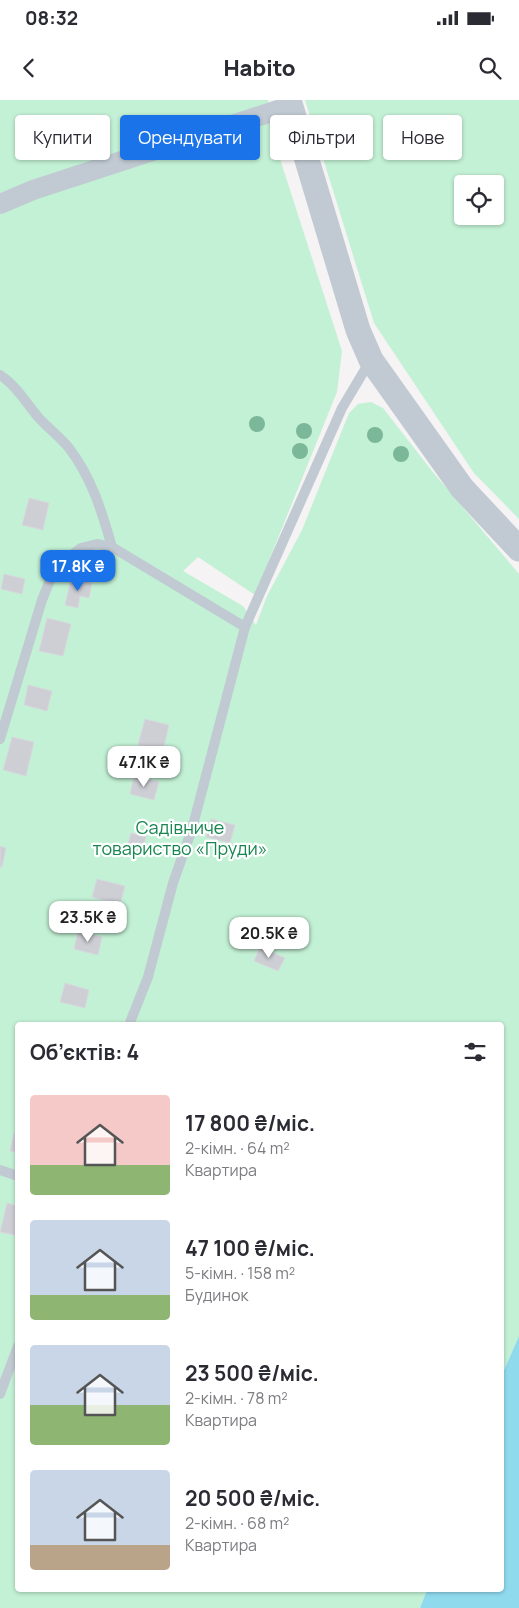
<!DOCTYPE html>
<html lang="uk">
<meta charset="utf-8">
<style>
:root{--surface:#fff;--page:#f7f7f7;--text:#2b2b33;--muted:#7c7c81;--accent:#1a73e8}
body{margin:0;font-family:Manrope,sans-serif;background:var(--page);color:var(--text);height:100vh;display:flex;flex-direction:column;font-size:19px;white-space:nowrap}
*{box-sizing:border-box;margin:0}
p{font-size:16px;color:var(--muted)}
.icon{flex:none;width:28px;height:28px;fill:none;stroke:currentColor;stroke-width:2;stroke-linecap:round;stroke-linejoin:round}
.map{position:relative;flex:1;overflow:hidden}
.side{position:absolute;left:15px;top:922px;width:489px;height:570px;display:flex;flex-direction:column;background:var(--surface);border-radius:5px;box-shadow:0 1px 4px #0004}
.side>*{flex:none}
.banner{position:absolute;left:15px;top:15px;width:490px;height:45px;display:flex;gap:10px}
.controls{position:absolute;left:454px;top:75px;display:grid;gap:10px}
.controls a{display:grid;place-items:center;width:50px;height:50px;border-radius:5px;background:var(--surface);box-shadow:0 1px 4px #0004;font-size:25px}
.price{position:absolute;translate:-50% -42px;padding:0 11px;border-radius:10px;background:#fff;color:#222;font-size:16px;line-height:32px;filter:drop-shadow(0 1px 2px #0008)}
.price::after{content:'';position:absolute;left:50%;top:30px;width:15px;height:11px;margin-left:-8px;background:inherit;clip-path:polygon(0 0,100% 0,50% 100%)}
.price.current{background:var(--accent);color:#fff}
ul{padding:0;list-style:none}
li{display:flex;align-items:center;gap:15px;height:125px;padding:0 15px}
li span{display:grid;place-items:center;flex:none;width:140px;height:100px;border-radius:5px;color:#555}
li>.icon{margin-inline-start:auto}
span .icon{width:60px;height:60px;fill:#fffc;stroke-width:1}
li b{font-size:21px}
h2{display:flex;justify-content:space-between;align-items:center;height:60px;padding:0 15px;font-size:21px}
.chip{padding:0 18px;border-radius:5px;background:var(--surface);box-shadow:0 1px 4px #0004;font-size:18px;line-height:45px}
.chip.current{background:var(--accent);color:#fff}
.status{display:flex;justify-content:space-between;align-items:center;height:35px;padding:0 25px;background:var(--surface);direction:ltr}
.status svg{height:14px;fill:currentColor}
header{display:flex;justify-content:space-between;align-items:center;height:65px;padding:0 15px;background:var(--surface);font-size:22px;font-weight:800}
.map>svg:first-child{display:block}
.green{fill:#c3f1d5;fill-rule:evenodd}
.water{fill:#90daee}
.building{fill:#cdcfd5;stroke:#d7d9de}
.lines{fill:none;stroke-linecap:round;stroke-linejoin:round}
.service{stroke:#c1cad2;stroke-width:10}
.minor{stroke:#c1cad2;stroke-width:20}
.tertiary{stroke:#c1cad2;stroke-width:25}
.tree{fill:#7bb799}
.labels{text-anchor:middle;dominant-baseline:central;stroke-width:4.5;stroke-linejoin:round;paint-order:stroke}
.park-label{font-size:18px;fill:#17864f;stroke:#fff}
</style>
<div class="status"><b>08:32</b><svg viewBox="0 0 49 12"><path d="M0 12V9h3v3zM5 12V6h3v6zM10 12V3h3v9zM15 12V0h3v12zM26 1h20v11H26zM47 4h2v5h-2z"/></svg></div>
<header><svg class="icon" aria-label="back" viewBox="0 0 24 24"><path d="M15 5l-7 7 7 7"/></svg>Habito<svg class="icon" aria-label="search" viewBox="0 0 24 24"><circle cx="10" cy="10" r="6"/><path d="M15 15l6 6"/></svg></header>
<div class="map">
<svg width="519" height="1508" viewBox="0 0 519 1508">
<rect width="100%" height="100%" fill="#f5f3f3"/>
<g class="green">
<path d="M0 0H268L281 62 342 251 337 292 255 495 198 457 183 471 243 506 256 525 267 496 302 430 349 313 358 304 371 302 383 308 432 371 519 474V1236L501 1277V925H18V1490H427L420 1508H0Z"/>
<path d="M305 0H519V419L474 373 374 223ZM462 84H495V116H462Z"/>
</g>
<path class="water" d="M519 1236V1508H420L427 1490H501V1277Z"/>
<g class="building">
<path d="M29 398 49 403 43 430 22 425Z"/>
<path d="M4 474 25 479 22 494 1 489Z"/>
<path d="M71 478 92 483 89 498 80 496 78 508 65 505Z"/>
<path d="M47 518 71 524 63 556 39 551Z"/>
<path d="M28 585 52 591 47 611 24 605Z"/>
<path d="M145 619 169 625 163 651 138 645Z"/>
<path d="M12 637 34 642 26 676 3 670Z"/>
<path d="M134 676 159 682 154 700 130 694Z"/>
<path d="M211 719 235 725 230 743 206 737Z"/>
<path d="M131 733 146 737 141 755 126 751Z"/>
<path d="M0 746 6 748 2 767H0Z"/>
<path d="M97 779 125 786 120 805 92 797Z"/>
<path d="M78 831 102 837 98 855 74 849Z"/>
<path d="M260 847 285 858 278 871 254 861Z"/>
<path d="M65 883 89 890 85 908 60 902Z"/>
<path d="M14 1033 18 1034V1053L10 1051Z"/>
<path d="M7 1103 18 1106V1136L0 1132Z"/>
</g>
<g class="lines">
<g class="service">
<path d="M0 275C17 286 26 303 39 318 48 328 60 337 69 348 92 378 102 412 112 447L245 527"/>
<path d="M0 639 42 500 55 468 81 448 97 444 112 447"/>
<path d="M129 925 148 877 173 783 192 729 245 527 342 308 370 261"/>
<path d="M0 1070 18 1076"/>
<path d="M0 1294 18 1246"/>
</g>
<path class="minor" d="M0 104 33 90 290 6"/>
<path class="tertiary" d="M289 0 358 230 371 260 462 388 519 449"/>
</g>
<g class="tree">
<circle cx="257" cy="324" r="8"/>
<circle cx="304" cy="331" r="8"/>
<circle cx="375" cy="335" r="8"/>
<circle cx="300" cy="351" r="8"/>
<circle cx="401" cy="354" r="8"/>
</g>
<g class="labels">
<g class="park-label">
<text x="180" y="727">Садівниче<tspan x="180" dy="21">товариство «Пруди»</tspan></text>
</g>
</g>
</svg>
<div class="controls">
<a><svg class="icon" aria-label="locate" viewBox="0 0 24 24"><circle cx="12" cy="12" r="6"/><path d="M12 2v4M12 18v4M2 12h4M18 12h4"/></svg></a>
</div>
<b class="price current" style="left:78px;top:492px">17.8K ₴</b>
<b class="price" style="left:144px;top:688px">47.1K ₴</b>
<b class="price" style="left:88px;top:843px">23.5K ₴</b>
<b class="price" style="left:269px;top:859px">20.5K ₴</b>
<div class="banner">
<a class="chip">Купити</a>
<a class="chip current">Орендувати</a>
<a class="chip">Фільтри</a>
<a class="chip">Нове</a>
</div>
<section class="side">
<h2>Об’єктів: 4<svg class="icon" aria-label="filters" viewBox="0 0 24 24"><path d="M4 7h16M4 17h16"/><circle cx="9" cy="7" r="2"/><circle cx="15" cy="17" r="2"/></svg></h2>
<ul>
<li><span style="background:linear-gradient(#f6c9c9 70%,#8fb573 0)"><svg class="icon" aria-label="home" viewBox="0 0 24 24"><path d="M3 11l9-7 9 7M6 9v11h12V9"/></svg></span><div><b>17 800 ₴/міс.</b><p>2-кімн. · 64 m²</p><p>Квартира</p></div></li>
<li><span style="background:linear-gradient(#c9d6e8 75%,#8fb573 0)"><svg class="icon" aria-label="home" viewBox="0 0 24 24"><path d="M3 11l9-7 9 7M6 9v11h12V9"/></svg></span><div><b>47 100 ₴/міс.</b><p>5-кімн. · 158 m²</p><p>Будинок</p></div></li>
<li><span style="background:linear-gradient(#c9d6e8 60%,#8fb573 0)"><svg class="icon" aria-label="home" viewBox="0 0 24 24"><path d="M3 11l9-7 9 7M6 9v11h12V9"/></svg></span><div><b>23 500 ₴/міс.</b><p>2-кімн. · 78 m²</p><p>Квартира</p></div></li>
<li><span style="background:linear-gradient(#c9d6e8 75%,#b9a48a 0)"><svg class="icon" aria-label="home" viewBox="0 0 24 24"><path d="M3 11l9-7 9 7M6 9v11h12V9"/></svg></span><div><b>20 500 ₴/міс.</b><p>2-кімн. · 68 m²</p><p>Квартира</p></div></li>
</ul>
</section>
</div>
